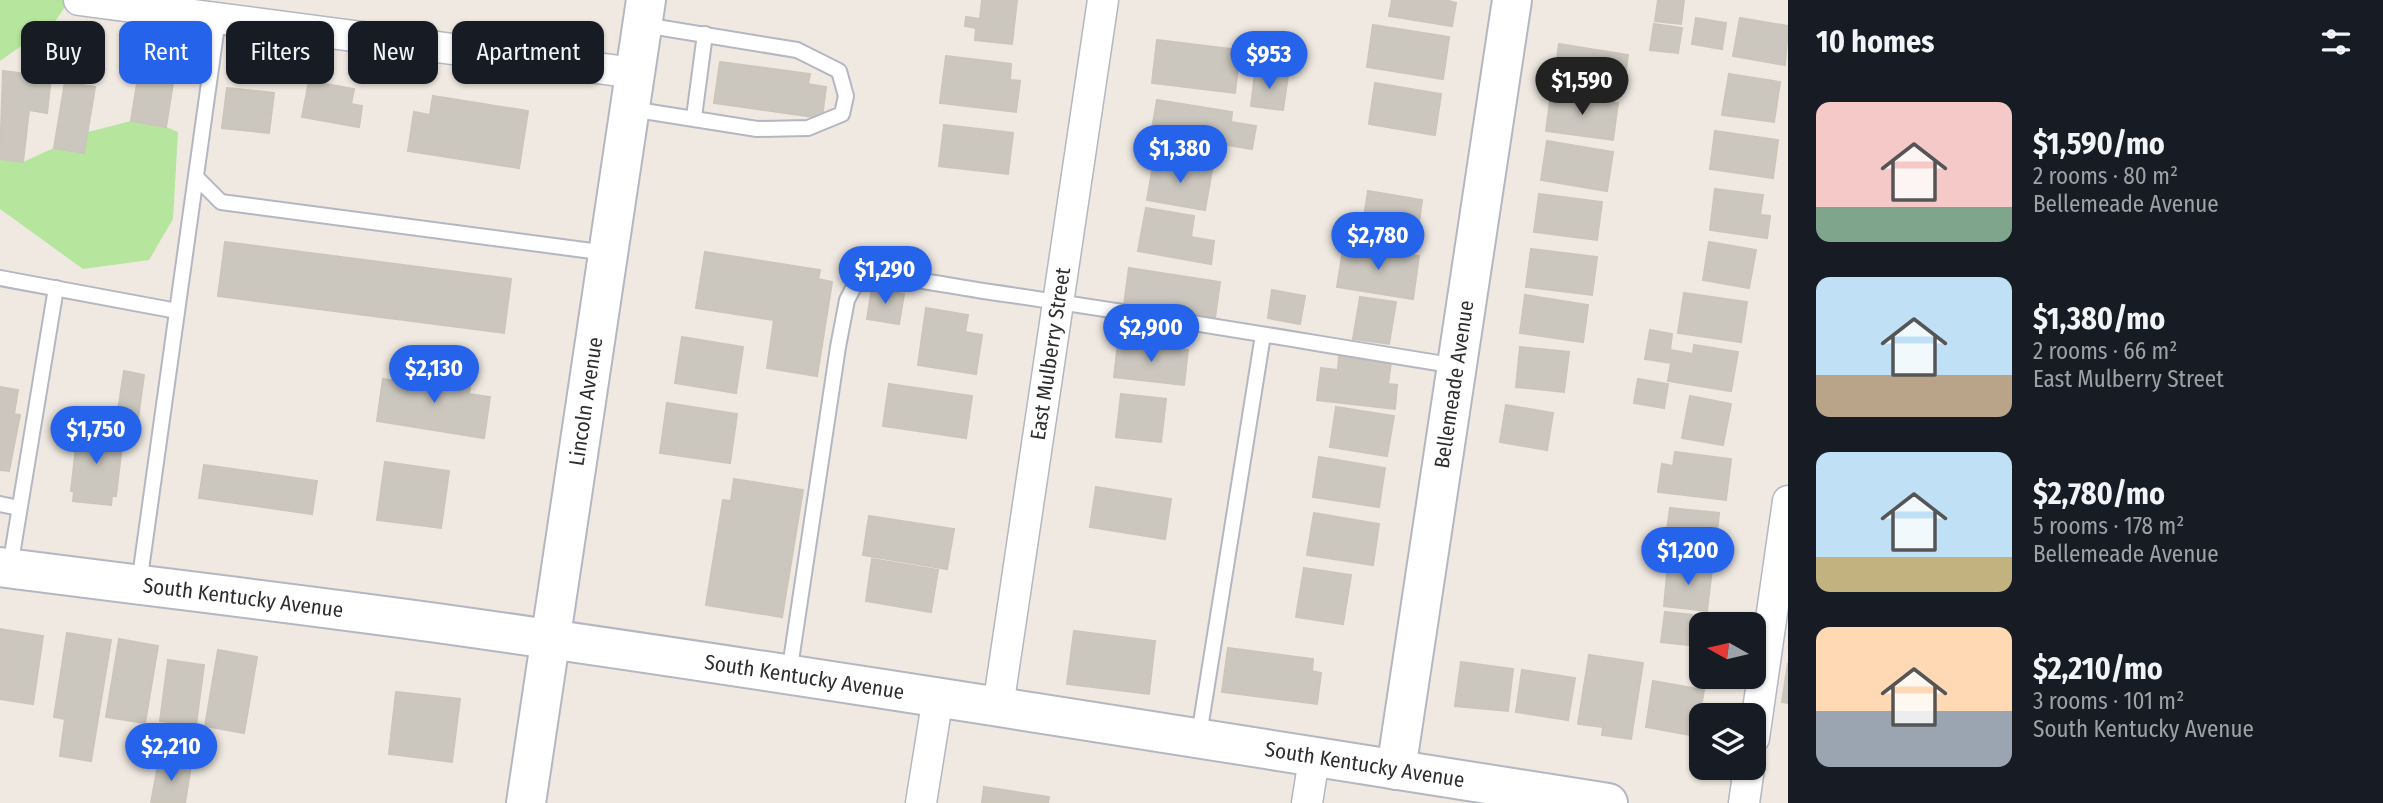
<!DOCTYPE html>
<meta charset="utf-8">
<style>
:root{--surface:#171b24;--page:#242831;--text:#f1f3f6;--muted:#9ea1a6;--accent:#2563eb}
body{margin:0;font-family:"Fira Sans Condensed",sans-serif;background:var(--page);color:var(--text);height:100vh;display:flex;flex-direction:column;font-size:26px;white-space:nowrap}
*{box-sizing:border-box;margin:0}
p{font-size:23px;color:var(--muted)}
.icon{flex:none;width:38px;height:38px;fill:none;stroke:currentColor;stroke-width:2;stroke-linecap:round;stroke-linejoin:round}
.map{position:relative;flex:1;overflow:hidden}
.details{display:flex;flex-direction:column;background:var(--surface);width:595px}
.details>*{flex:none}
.banner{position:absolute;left:21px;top:21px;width:665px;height:63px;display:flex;gap:14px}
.needle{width:46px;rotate:278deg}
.tools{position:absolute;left:1689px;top:612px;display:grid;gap:14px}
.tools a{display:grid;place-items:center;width:77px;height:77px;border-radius:14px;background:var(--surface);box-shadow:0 2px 5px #0004;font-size:35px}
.price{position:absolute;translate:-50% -60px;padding:0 16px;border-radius:24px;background:var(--accent);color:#fff;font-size:23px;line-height:46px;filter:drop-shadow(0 2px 4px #0008)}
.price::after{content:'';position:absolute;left:50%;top:42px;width:21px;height:16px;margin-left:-10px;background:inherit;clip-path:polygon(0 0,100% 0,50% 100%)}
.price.selected{background:#222;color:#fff}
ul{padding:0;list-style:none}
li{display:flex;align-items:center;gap:21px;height:175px;padding:0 28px}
li span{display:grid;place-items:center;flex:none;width:196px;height:140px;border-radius:14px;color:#555}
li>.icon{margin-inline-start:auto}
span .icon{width:84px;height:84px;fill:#fffc;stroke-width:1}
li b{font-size:30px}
h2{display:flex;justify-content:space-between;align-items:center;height:84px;padding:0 28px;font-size:30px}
.chip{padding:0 24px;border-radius:14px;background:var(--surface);box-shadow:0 2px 5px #0004;font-size:24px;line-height:63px}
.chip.selected{background:var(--accent);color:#fff}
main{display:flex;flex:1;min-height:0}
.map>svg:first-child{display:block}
.green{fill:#b6e59e}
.building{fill:#cbc7bf;stroke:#cbc5ba;stroke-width:2}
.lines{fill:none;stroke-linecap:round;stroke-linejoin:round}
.lane-casing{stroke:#b4b7c1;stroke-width:18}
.street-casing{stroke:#b4b7c1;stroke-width:33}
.secondary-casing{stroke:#b4b7c1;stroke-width:42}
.lane{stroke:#fff;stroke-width:14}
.street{stroke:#fff;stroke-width:30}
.secondary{stroke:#fff;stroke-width:38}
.labels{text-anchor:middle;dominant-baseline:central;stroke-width:7;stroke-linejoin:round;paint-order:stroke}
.street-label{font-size:21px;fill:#2e2e2e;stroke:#fff}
</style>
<main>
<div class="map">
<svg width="1788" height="803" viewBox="0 0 1788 803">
<rect width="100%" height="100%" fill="#efe9e1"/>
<g class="green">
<path d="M0 0H69L55 22 0 61Z"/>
<path d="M131 121 166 127 178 132 173 219 149 260 83 269 0 209V159L23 162 54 148 84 153 88 132Z"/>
</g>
<g class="building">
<path d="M982 0H1017L1012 44 975 40 976 28 965 26 966 17 980 19Z"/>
<path d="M1392 0H1445L1456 3 1452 26 1389 16Z"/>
<path d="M1658 0H1684L1681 24 1655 21Z"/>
<path d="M1696 18 1726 23 1722 49 1692 44Z"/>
<path d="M1740 18 1788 26 1785 65 1733 56Z"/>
<path d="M1654 24 1682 28 1678 53 1650 50Z"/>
<path d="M1373 25 1449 37 1443 79 1367 67Z"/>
<path d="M1157 40 1240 50 1235 93 1152 83Z"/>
<path d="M1559 44 1628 55 1623 90 1554 80Z"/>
<path d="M946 56 1011 64 1010 80 1020 81 1016 112 940 103Z"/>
<path d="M720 62 810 74 808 84 826 87 822 118 714 103Z"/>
<path d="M3 71 51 77 47 113 29 110 23 162 0 159Z"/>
<path d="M139 71 174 77 166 127 131 121Z"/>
<path d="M1255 73 1288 76 1283 110 1251 106Z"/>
<path d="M1729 74 1780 82 1774 122 1722 115Z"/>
<path d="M309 81 354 89 351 104 362 106 359 127 302 117Z"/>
<path d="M65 82 95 87 84 153 54 148Z"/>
<path d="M1375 83 1441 94 1435 135 1369 124Z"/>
<path d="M227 88 274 93 269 133 222 128Z"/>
<path d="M1551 94 1618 103 1613 140 1546 131Z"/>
<path d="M433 96 528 111 519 168 408 151 414 112 430 115Z"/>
<path d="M1157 100 1232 112 1231 122 1256 126 1252 149 1204 141 1203 149 1150 140Z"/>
<path d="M944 125 1013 133 1008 174 939 166Z"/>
<path d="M1715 131 1778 140 1773 178 1710 169Z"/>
<path d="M1547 141 1613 152 1607 191 1541 180Z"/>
<path d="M1154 160 1212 170 1205 210 1147 200Z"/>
<path d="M1715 189 1763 195 1760 215 1770 216 1767 238 1710 230Z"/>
<path d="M1368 191 1422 200 1419 222 1410 220 1407 237 1362 230Z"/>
<path d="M1539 194 1602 202 1597 240 1534 232Z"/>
<path d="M1146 208 1194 216 1191 237 1214 241 1211 264 1138 251Z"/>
<path d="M225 242 511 279 504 333 218 296Z"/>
<path d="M1709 242 1756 250 1749 288 1703 280Z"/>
<path d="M1344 244 1419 256 1413 299 1337 287Z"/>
<path d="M1531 249 1597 257 1592 295 1526 287Z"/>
<path d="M705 252 820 270 818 279 832 282 817 376 767 368 774 320 696 308Z"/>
<path d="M1129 268 1220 282 1215 318 1124 305Z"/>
<path d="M872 288 904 294 899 324 867 319Z"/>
<path d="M1272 290 1305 296 1300 324 1268 318Z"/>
<path d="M1684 293 1747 302 1741 342 1678 333Z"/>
<path d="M1525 295 1588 305 1583 342 1520 333Z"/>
<path d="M1360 297 1396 302 1389 344 1353 339Z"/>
<path d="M926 308 968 315 965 332 982 335 976 374 918 365Z"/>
<path d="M1650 330 1672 334 1670 350 1693 354 1694 345 1738 352 1731 391 1668 381 1671 363 1645 359Z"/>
<path d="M682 337 743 347 736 393 675 383Z"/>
<path d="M1118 342 1188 350 1184 385 1114 377Z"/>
<path d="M1520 347 1569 352 1564 392 1516 387Z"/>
<path d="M1339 356 1391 362 1388 384 1397 385 1395 409 1317 400 1321 368 1338 370Z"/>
<path d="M418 369 445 373 444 382 470 386 469 394 490 397 484 438 377 421 383 379 416 384Z"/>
<path d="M124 371 144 375 136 433 115 430Z"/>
<path d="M1638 379 1668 384 1664 408 1634 403Z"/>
<path d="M889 384 972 396 966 438 883 426Z"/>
<path d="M0 387 18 390 14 414 20 415 9 471 0 470Z"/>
<path d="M1121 394 1166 399 1161 442 1116 437Z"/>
<path d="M1690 396 1731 404 1723 445 1682 438Z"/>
<path d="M667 403 737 414 730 463 660 453Z"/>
<path d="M1506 405 1553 413 1547 450 1500 442Z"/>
<path d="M1336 407 1394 416 1387 456 1330 447Z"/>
<path d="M85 422 111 426 109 443 122 445 116 496H112L111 505 73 501 74 491H71L77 438 83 439Z"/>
<path d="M1675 452 1731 459 1726 500 1658 492 1662 464 1673 466Z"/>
<path d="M1319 457 1385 468 1379 507 1313 497Z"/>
<path d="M385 462 449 471 441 528 377 520Z"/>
<path d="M204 465 317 481 312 514 199 498Z"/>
<path d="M734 479 803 490 782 617 706 605 723 500 731 501Z"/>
<path d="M1096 487 1171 499 1165 539 1090 527Z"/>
<path d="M1670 508 1719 513 1715 553 1665 546Z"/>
<path d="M1314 513 1379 524 1373 565 1307 555Z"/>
<path d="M869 516 954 529 947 569 863 555Z"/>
<path d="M872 559 938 570 931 612 866 601Z"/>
<path d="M1668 564 1712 569 1707 611 1664 606Z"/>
<path d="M1304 568 1351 575 1343 624 1296 617Z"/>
<path d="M1665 612 1692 615 1688 645 1661 642Z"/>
<path d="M0 629 43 636 33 704 0 699Z"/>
<path d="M1074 631 1155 641 1149 694 1067 684Z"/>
<path d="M67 633 111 640 91 761 60 756 65 719 54 717Z"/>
<path d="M119 639 158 646 145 723 106 717Z"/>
<path d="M1228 648 1313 659 1312 671 1321 673 1317 704 1222 692Z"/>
<path d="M218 650 257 657 244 733 205 726Z"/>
<path d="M1589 655 1643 663 1631 739 1602 735 1603 727 1578 724Z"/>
<path d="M168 660 204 665 196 725 160 721Z"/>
<path d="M1461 662 1513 669 1508 711 1455 706Z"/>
<path d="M1788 663V703L1782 702Z"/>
<path d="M1522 670 1575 678 1568 720 1516 712Z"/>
<path d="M1653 681 1704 690 1696 736 1646 727Z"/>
<path d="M396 692 460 699 452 762 389 754Z"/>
<path d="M159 759 191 765 185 803H151Z"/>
<path d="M984 787 1049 797 1048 803H982Z"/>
</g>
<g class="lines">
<g class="lane-casing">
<g id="lane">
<path d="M631 109 757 129 808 128 842 114 846 96 839 71 797 50 644 25"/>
<path d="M694 117 705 34"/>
<path d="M196 177 221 202 607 253"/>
<path d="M0 278 177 311"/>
<path d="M0 504 19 508"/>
<path d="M10 567 56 288"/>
<path d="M139 584 218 18"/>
<path d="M789 674 838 347 847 300 858 279C887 271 958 288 990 292 1146 314 1301 341 1457 366"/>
<path d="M1199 735 1263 335"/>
</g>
</g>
<g class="street-casing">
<g id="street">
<path d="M79 0 635 73"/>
<path id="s1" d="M998 707 1103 0"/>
<path d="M1754 738 1788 501"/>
<path d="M921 803 938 697"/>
<path d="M1307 803 1314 759"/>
<path d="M1744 803 1749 768"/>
</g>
</g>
<g class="secondary-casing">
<g id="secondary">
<path id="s2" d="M0 567C146 586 292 603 437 623 828 678 1218 742 1608 803"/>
<path id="s3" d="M1396 770 1512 0"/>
<path id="s4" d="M526 803 646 0"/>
</g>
</g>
<use href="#lane" class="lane"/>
<use href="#street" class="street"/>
<use href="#secondary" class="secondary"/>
</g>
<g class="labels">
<g class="street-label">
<text stroke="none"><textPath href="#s1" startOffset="357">East Mulberry Street</textPath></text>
<text stroke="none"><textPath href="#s3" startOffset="390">Bellemeade Avenue</textPath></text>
<text stroke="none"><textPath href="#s4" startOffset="406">Lincoln Avenue</textPath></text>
<text stroke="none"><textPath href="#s2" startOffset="245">South Kentucky Avenue</textPath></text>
<text stroke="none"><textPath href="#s2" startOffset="812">South Kentucky Avenue</textPath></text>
<text stroke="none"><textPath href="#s2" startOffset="1379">South Kentucky Avenue</textPath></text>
</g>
</g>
</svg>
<div class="tools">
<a><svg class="needle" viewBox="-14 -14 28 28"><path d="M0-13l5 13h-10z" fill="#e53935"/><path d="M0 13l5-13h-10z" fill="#9ea1a6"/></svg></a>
<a><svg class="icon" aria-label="layers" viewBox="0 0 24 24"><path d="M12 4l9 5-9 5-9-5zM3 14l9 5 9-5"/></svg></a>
</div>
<b class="price" style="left:1269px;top:91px">$953</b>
<b class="price selected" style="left:1582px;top:117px">$1,590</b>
<b class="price" style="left:1180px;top:185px">$1,380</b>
<b class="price" style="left:1378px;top:272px">$2,780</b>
<b class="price" style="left:885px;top:306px">$1,290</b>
<b class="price" style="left:1151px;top:364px">$2,900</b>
<b class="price" style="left:434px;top:405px">$2,130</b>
<b class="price" style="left:96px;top:466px">$1,750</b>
<b class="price" style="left:1688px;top:587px">$1,200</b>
<b class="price" style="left:171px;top:783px">$2,210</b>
<div class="banner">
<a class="chip">Buy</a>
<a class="chip selected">Rent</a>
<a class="chip">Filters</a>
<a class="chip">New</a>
<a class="chip">Apartment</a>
</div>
</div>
<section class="details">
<h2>10 homes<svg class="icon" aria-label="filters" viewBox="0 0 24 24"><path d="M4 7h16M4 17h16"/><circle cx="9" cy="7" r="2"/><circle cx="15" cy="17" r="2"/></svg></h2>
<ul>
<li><span style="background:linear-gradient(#f6c9c9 75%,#7fa58c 0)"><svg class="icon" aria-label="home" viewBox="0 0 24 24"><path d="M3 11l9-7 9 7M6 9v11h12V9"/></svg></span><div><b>$1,590/mo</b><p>2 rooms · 80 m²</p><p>Bellemeade Avenue</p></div></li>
<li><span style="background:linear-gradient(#bfe0f5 70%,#b9a48a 0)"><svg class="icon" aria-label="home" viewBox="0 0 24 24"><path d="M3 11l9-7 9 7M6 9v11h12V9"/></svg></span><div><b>$1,380/mo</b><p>2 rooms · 66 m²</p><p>East Mulberry Street</p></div></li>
<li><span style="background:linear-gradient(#bfe0f5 75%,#c2b280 0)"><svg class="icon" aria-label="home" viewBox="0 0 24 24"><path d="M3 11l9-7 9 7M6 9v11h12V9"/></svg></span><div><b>$2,780/mo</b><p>5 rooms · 178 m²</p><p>Bellemeade Avenue</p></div></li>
<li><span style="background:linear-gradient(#ffd9b3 60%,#9aa5b1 0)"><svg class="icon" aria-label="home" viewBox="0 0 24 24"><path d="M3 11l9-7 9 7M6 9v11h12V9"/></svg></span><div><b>$2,210/mo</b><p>3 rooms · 101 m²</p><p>South Kentucky Avenue</p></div></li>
</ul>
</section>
</main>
